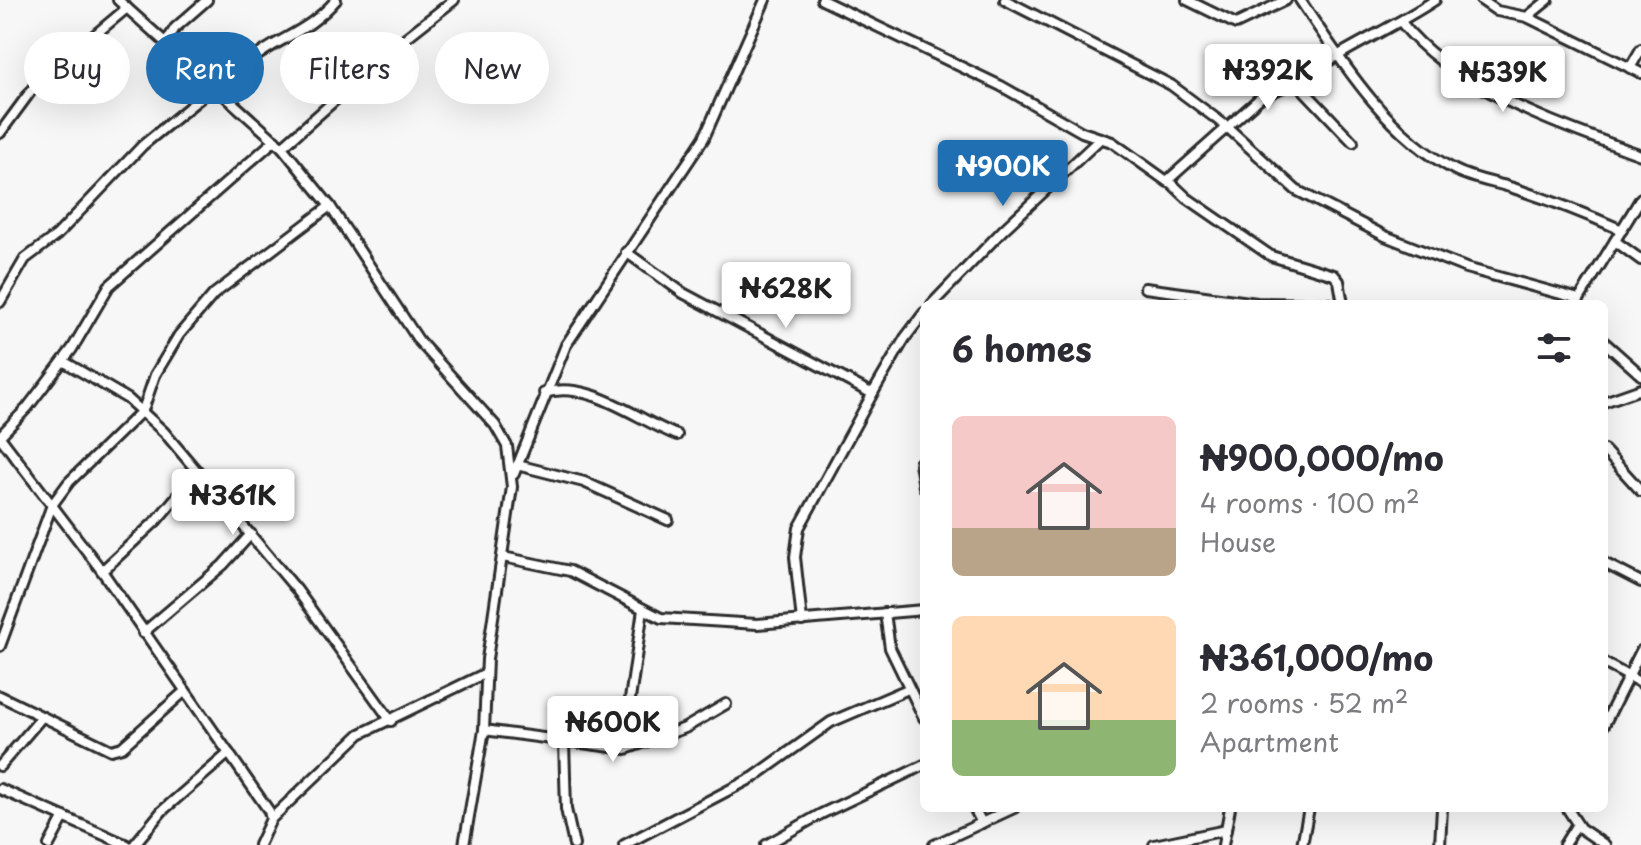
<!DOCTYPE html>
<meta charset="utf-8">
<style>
:root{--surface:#fff;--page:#f2f2f3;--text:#2b2b33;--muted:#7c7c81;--accent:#1f6fb2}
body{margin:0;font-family:"Playpen Sans",sans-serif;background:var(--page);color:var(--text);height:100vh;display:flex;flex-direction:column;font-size:30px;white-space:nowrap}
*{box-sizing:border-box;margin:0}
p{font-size:26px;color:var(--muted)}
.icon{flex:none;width:44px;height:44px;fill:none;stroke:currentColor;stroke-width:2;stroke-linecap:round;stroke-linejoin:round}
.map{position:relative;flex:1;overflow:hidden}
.panel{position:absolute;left:920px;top:300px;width:688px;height:512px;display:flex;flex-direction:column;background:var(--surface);border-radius:12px;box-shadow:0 8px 32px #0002}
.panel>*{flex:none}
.hud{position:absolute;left:24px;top:32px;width:760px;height:72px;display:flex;gap:16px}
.price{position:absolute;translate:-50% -68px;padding:0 18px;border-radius:8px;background:#fff;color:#222;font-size:26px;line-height:52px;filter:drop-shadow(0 2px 4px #0008)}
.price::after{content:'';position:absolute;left:50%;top:48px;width:24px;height:18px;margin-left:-12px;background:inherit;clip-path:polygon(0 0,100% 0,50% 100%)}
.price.selected{background:var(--accent);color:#fff}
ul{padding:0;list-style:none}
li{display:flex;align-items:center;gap:24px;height:200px;padding:0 32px}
li span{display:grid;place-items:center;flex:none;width:224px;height:160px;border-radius:12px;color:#555}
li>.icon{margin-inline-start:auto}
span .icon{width:96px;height:96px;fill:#fffc;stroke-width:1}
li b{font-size:34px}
h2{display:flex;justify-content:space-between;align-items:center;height:96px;padding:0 32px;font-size:34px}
.pill{padding:0 28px;border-radius:36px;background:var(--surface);box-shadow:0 8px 32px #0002;font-size:28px;line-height:72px}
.pill.selected{background:var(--accent);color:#fff}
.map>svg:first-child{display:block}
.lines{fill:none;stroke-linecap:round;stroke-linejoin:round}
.minor-casing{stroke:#2b2b2b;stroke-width:14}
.minor{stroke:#fff;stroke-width:8}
</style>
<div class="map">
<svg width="1641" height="845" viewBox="0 0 1641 845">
<rect width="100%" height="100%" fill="#f7f7f7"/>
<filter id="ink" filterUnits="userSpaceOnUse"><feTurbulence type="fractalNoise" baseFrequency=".0125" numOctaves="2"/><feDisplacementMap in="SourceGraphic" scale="16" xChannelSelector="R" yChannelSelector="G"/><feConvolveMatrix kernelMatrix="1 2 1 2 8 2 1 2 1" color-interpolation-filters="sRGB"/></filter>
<g filter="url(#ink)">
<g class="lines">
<g class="minor-casing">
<g id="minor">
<path d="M118 0 282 147 330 206 419 341 495 425 507 446 512 487 487 659 484 730 464 845"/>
<path d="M822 0 1001 86 1082 132 1112 142 1168 182"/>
<path d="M1005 0 1171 85 1226 126 1296 190 1385 236 1466 268 1579 299"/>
<path d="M1187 0 1236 24 1286 0"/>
<path d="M1300 0C1341 61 1387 135 1455 170 1472 179 1494 182 1513 188 1550 200 1586 214 1622 230"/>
<path d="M1481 0 1497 11 1527 17 1641 73"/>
<path d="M1527 17 1548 0"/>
<path d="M1401 22C1453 89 1562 126 1641 155"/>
<path d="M166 43 175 28 207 0"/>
<path d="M1630 68 1641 49"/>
<path d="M1300 79 1260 98 1168 180 1187 198 1271 256 1334 275 1339 281 1343 304"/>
<path d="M224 94C257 37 297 45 336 0"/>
<path d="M0 133 36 84 127 8"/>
<path d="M1353 142 1299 85 1300 79C1343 49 1391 29 1435 0"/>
<path d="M282 147 403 40 454 0"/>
<path d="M1615 241 1641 260"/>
<path d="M626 252 683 293 869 392 874 391 905 338 924 313"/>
<path d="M1145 288 1257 303 1330 304"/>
<path d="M0 302 25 259 57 235 143 145 215 86"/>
<path d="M1577 303 1641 198"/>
<path d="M932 304 1003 230 1101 138"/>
<path d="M1604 342 1641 375"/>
<path d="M63 361 128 399 164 432 297 590 391 721"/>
<path d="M544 393C589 379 637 420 677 435"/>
<path d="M1604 402 1641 389"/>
<path d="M0 436 27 408 72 349 109 286 275 140"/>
<path d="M0 437 102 571 269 811 271 819 259 845"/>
<path d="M1604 450 1641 491"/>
<path d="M920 463 924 487"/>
<path d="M517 465 584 482 668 520"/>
<path d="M514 474 566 345 704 138 765 0"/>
<path d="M503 557 570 571 661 618 757 624 924 610"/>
<path d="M1604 563 1641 582"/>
<path d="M102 571 157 520 198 471"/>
<path d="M885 613 890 648 924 718"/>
<path d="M802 621 795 557 799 528 874 391"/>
<path d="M143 633 223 565 251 534"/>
<path d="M0 646 52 505 69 482 143 410 155 375 179 335 214 294 330 206"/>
<path d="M1604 663 1641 683"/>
<path d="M0 696 111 750 122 747 185 691"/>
<path d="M1604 725 1641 651"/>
<path d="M484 730 626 749 685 728 726 704"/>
<path d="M564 742 566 809 574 845"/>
<path d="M623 748 643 609"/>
<path d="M0 766 42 717"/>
<path d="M0 789 127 845"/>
<path d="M974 808 982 823"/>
<path d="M1567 808 1580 828 1605 845"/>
<path d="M271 819 360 734 486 673"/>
<path d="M49 845 64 817"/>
<path d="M134 845 162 811 229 753"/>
<path d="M624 845 754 777 831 722 908 689"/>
<path d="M766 845 821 814 924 765"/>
<path d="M934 845 1014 808"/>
<path d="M1154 845 1226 830"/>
<path d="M1223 845 1230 808"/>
<path d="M1302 845 1309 808"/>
<path d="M1440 845 1442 808"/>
<path d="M1564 845 1577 824"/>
</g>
</g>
<use href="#minor" class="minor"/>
</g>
</g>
</svg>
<b class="price" style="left:1268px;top:112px">₦392K</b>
<b class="price" style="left:1503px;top:114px">₦539K</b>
<b class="price selected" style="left:1003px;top:208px">₦900K</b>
<b class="price" style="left:786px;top:330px">₦628K</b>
<b class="price" style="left:233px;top:537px">₦361K</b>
<b class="price" style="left:613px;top:764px">₦600K</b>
<div class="hud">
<a class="pill">Buy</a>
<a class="pill selected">Rent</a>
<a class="pill">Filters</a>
<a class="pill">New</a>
</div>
<section class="panel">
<h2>6 homes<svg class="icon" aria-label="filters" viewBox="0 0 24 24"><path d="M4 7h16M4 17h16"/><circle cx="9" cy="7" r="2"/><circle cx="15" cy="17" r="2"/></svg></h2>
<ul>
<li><span style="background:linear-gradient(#f6c9c9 70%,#b9a48a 0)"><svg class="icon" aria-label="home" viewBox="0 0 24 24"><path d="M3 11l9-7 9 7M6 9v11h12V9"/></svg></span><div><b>₦900,000/mo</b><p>4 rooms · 100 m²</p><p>House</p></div></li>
<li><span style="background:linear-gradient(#ffd9b3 65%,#8fb573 0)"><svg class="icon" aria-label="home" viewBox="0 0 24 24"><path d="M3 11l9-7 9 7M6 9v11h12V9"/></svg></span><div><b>₦361,000/mo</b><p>2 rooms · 52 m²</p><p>Apartment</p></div></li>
</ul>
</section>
</div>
